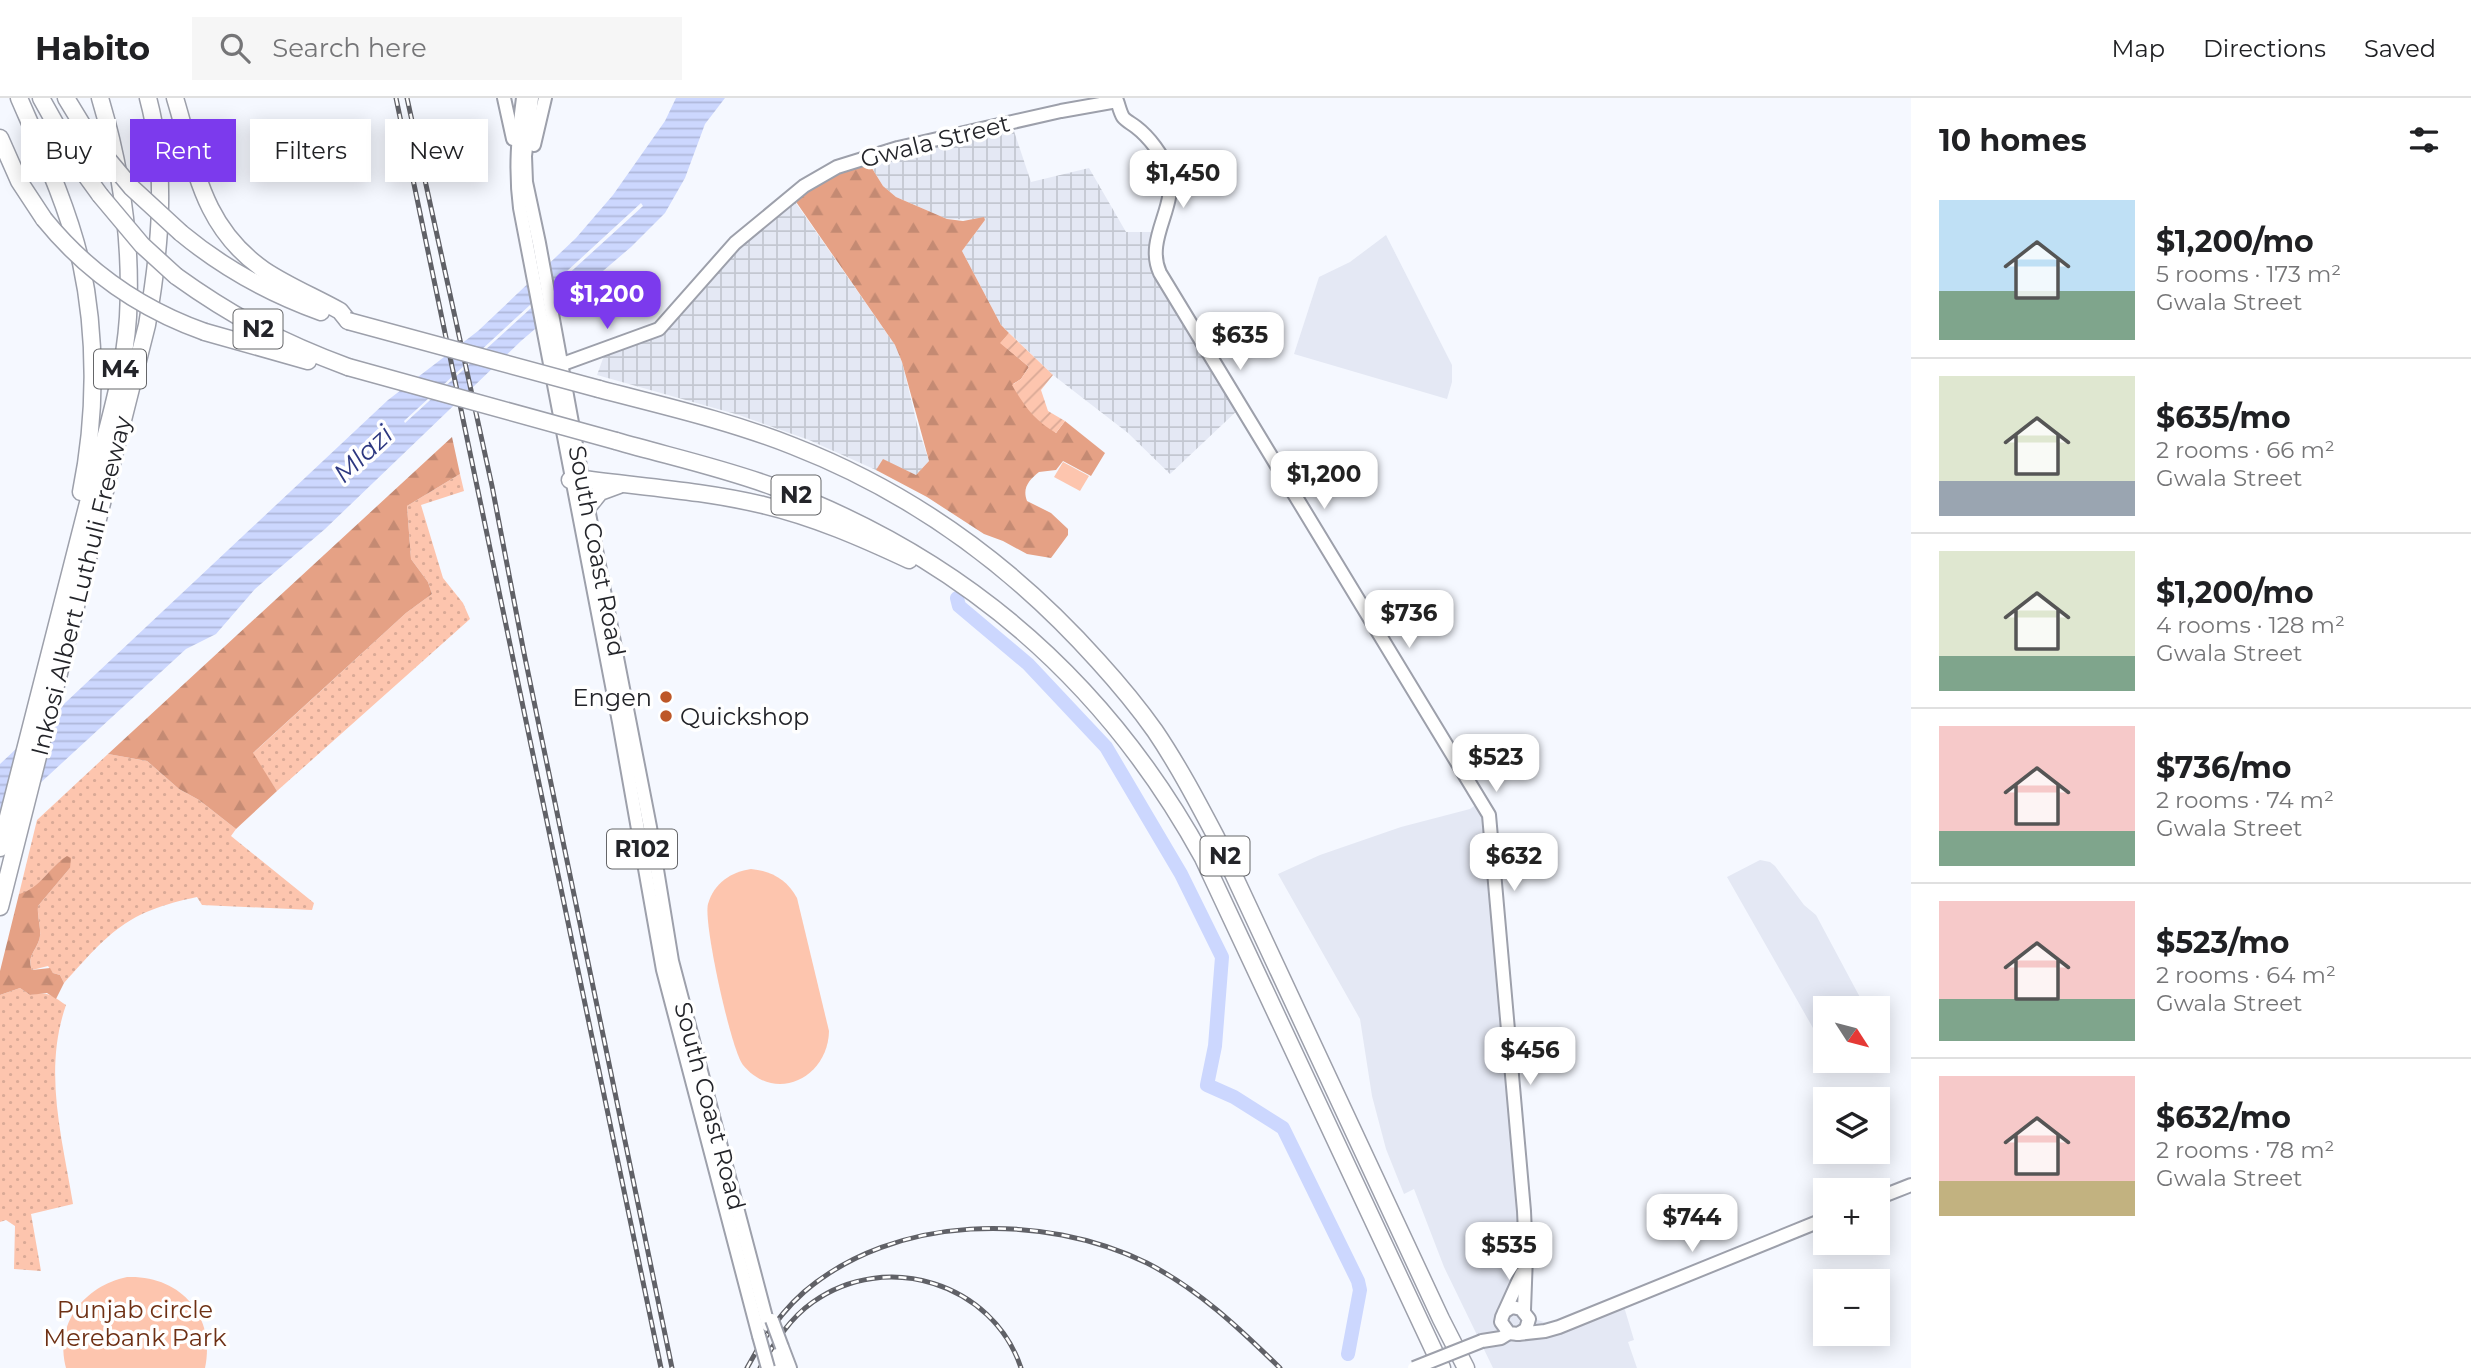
<!DOCTYPE html>
<meta charset="utf-8">
<style>
:root{--surface:#fff;--page:#f6f6f6;--text:#202124;--muted:#757577;--line:#e0e0e0;--accent:#7c3aed}
body{margin:0;font-family:Montserrat,sans-serif;background:var(--page);color:var(--text);height:100vh;display:flex;flex-direction:column;font-size:26px;white-space:nowrap}
*{box-sizing:border-box;margin:0}
p{font-size:23px;color:var(--muted)}
.icon{flex:none;width:38px;height:38px;fill:none;stroke:currentColor;stroke-width:2;stroke-linecap:round;stroke-linejoin:round}
.map{position:relative;flex:1;overflow:hidden}
.panel{display:flex;flex-direction:column;background:var(--surface);width:560px}
.panel>*{flex:none}
.guide{position:absolute;left:21px;top:21px;width:665px;height:63px;display:flex;gap:14px}
.needle{width:46px;rotate:126deg}
.fabs{position:absolute;left:1813px;top:898px;display:grid;gap:14px}
.fabs a{display:grid;place-items:center;width:77px;height:77px;border-radius:0px;background:var(--surface);box-shadow:0 4px 18px #0003;font-size:35px}
.price{position:absolute;translate:-50% -60px;padding:0 16px;border-radius:14px;background:#fff;color:#222;font-size:23px;line-height:46px;filter:drop-shadow(0 2px 4px #0008)}
.price::after{content:'';position:absolute;left:50%;top:42px;width:21px;height:16px;margin-left:-10px;background:inherit;clip-path:polygon(0 0,100% 0,50% 100%)}
.price.active{background:var(--accent);color:#fff}
ul{padding:0;list-style:none}
li{display:flex;align-items:center;gap:21px;height:175px;padding:0 28px}
li+li{border-top:2px solid var(--line)}
li span{display:grid;place-items:center;flex:none;width:196px;height:140px;border-radius:0px;color:#555}
li>.icon{margin-inline-start:auto}
span .icon{width:84px;height:84px;fill:#fffc;stroke-width:1}
li b{font-size:30px}
h2{display:flex;justify-content:space-between;align-items:center;height:84px;padding:0 28px;font-size:30px}
.pill{padding:0 24px;border-radius:0px;background:var(--surface);box-shadow:0 4px 18px #0003;font-size:24px;line-height:63px}
.pill.active{background:var(--accent);color:#fff}
header{display:flex;align-items:center;gap:42px;box-sizing:border-box;height:98px;padding:0 35px;background:var(--surface);border-bottom:2px solid var(--line)}
header strong{font-size:33px}
nav{display:flex;gap:38px;margin-inline-start:auto;font-size:24px}
.search{width:490px;height:63px;background:var(--page);display:flex;align-items:center;gap:18px;box-sizing:border-box;padding:0 24px;border-radius:0px;color:var(--muted);font-size:26px}
main{display:flex;flex:1;min-height:0}
.map>svg:first-child{display:block}
.built{fill:#e4e8f4}
.industrial{fill:url(#industrial-grid)}
.grass{fill:url(#grass-dots)}
.forest{fill:url(#forest-firs)}
.park{fill:#fdc5ae}
.garden{fill:url(#garden-furrows)}
.water{fill:url(#water-rules);fill-rule:evenodd}
.lines{fill:none;stroke-linecap:round;stroke-linejoin:round}
.river{stroke:#ccd7fe;stroke-width:14}
.secondary-casing{stroke:#9da0ab;stroke-width:16}
.primary-casing{stroke:#9da0ab;stroke-width:16}
.highway-casing{stroke:#9da0ab;stroke-width:19}
.secondary{stroke:#fff;stroke-width:12}
.primary{stroke:#fff;stroke-width:12}
.highway{stroke:#fff;stroke-width:16}
.rail-casing{stroke:#606167;stroke-width:5}
.rail{stroke:#fff;stroke-width:2.5;stroke-dasharray:8;stroke-linecap:butt}
.secondary-bridge-casing{stroke:#9da0ab;stroke-width:16;stroke-linecap:butt}
.primary-bridge-casing{stroke:#9da0ab;stroke-width:16;stroke-linecap:butt}
.highway-bridge-casing{stroke:#9da0ab;stroke-width:19;stroke-linecap:butt}
.secondary-bridge{stroke:#fff;stroke-width:12}
.primary-bridge{stroke:#fff;stroke-width:12}
.highway-bridge{stroke:#fff;stroke-width:16}
.poi-dot{fill:#bd5728;stroke:#fff;stroke-width:2.5}
.labels{text-anchor:middle;dominant-baseline:central;stroke-width:7;stroke-linejoin:round;paint-order:stroke}
.shield{fill:#fff;stroke:#656669;stroke-width:2}
.shield-label{font-size:23px;font-weight:bold;fill:#232429}
.street-label{font-size:24px;fill:#232429;stroke:#fff}
.poi-label{font-size:24px;fill:#232429;stroke:#fff;text-anchor:end}
.park-label{font-size:24px;fill:#6e3014;stroke:#fff}
.water-label{font-size:26px;font-style:italic;fill:#2d3880;stroke:#fff}
</style>
<header>
<strong>Habito</strong>
<div class="search"><svg class="icon" aria-label="search" viewBox="0 0 24 24"><circle cx="10" cy="10" r="6"/><path d="M15 15l6 6"/></svg>Search here</div>
<nav><a>Map</a><a>Directions</a><a>Saved</a></nav>
</header>
<main>
<div class="map">
<svg width="1911" height="1270" viewBox="0 0 1911 1270">
<defs>
<pattern id="industrial-grid" width="8" height="8" patternUnits="userSpaceOnUse" patternTransform="scale(1.75)"><rect width="8" height="8" fill="#e4e8f4"/><path d="M0 4h8M4 0v8" fill="none" stroke="#c3c7d1"/></pattern>
<pattern id="grass-dots" width="8" height="8" patternUnits="userSpaceOnUse" patternTransform="scale(1.75)"><rect width="8" height="8" fill="#fdc5ae"/><path d="M2 2h.1M6 6h.1" fill="none" stroke="#d9a996" stroke-width="1.8" stroke-linecap="round"/></pattern>
<pattern id="forest-firs" width="22" height="20" patternUnits="userSpaceOnUse" patternTransform="scale(1.75)"><rect width="22" height="20" fill="#e5a185"/><path d="M5 1l3.5 6h-7zM16 11l3.5 6h-7z" fill="#c48a73"/></pattern>
<pattern id="garden-furrows" width="10" height="10" patternUnits="userSpaceOnUse" patternTransform="scale(1.75)"><rect width="10" height="10" fill="#fdc5ae"/><path d="M-1 1l2-2M0 10L10 0M9 11l2-2" fill="none" stroke="#d9a996"/></pattern>
<pattern id="water-rules" width="6" height="5" patternUnits="userSpaceOnUse" patternTransform="scale(1.75)"><rect width="6" height="5" fill="#ccd7fe"/><path d="M0 2.5h6" fill="none" stroke="#afb8da"/></pattern>
</defs>
<rect width="100%" height="100%" fill="#f5f8ff"/>
<g class="built">
<path d="M1386 137 1452 267V284L1447 301 1294 256 1319 179 1350 164Z"/>
<path d="M1481 703 1485 709 1527 1218 1549 1226 1622 1202 1634 1242 1628 1244 1637 1270H1493L1444 1169 1414 1091 1404 1096 1386 1051 1372 998 1360 921 1278 776 1320 757 1401 729 1470 711Z"/>
<path d="M1760 762 1770 764 1775 768 1804 807 1816 817 1863 905 1853 910H1825V924L1813 930 1727 779Z"/>
</g>
<g class="industrial">
<path d="M1011 24 1031 84 1089 70 1126 134H1158L1154 156 1241 309 1170 376 1128 335 1053 277 1001 227 962 153 985 122 947 121 896 99 883 88 865 59Z"/>
<path d="M791 98 895 247 902 264 918 330 929 363 916 377 883 362 876 372 809 342 739 317 597 277 606 252 642 239Z"/>
</g>
<g class="grass">
<path d="M460 376 464 393 421 407 443 480 463 505 470 521 277 693 252 656 406 515 432 496 428 484 411 461 407 408Z"/>
<path d="M108 656 147 663 179 691 199 702 236 731 231 738 314 805 312 812 202 807 197 799C126 814 111 833 64 885L60 877 53 875 48 868 32 872C26 857 38 852 40 838 41 829 37 818 38 808L70 770 60 763 30 794 19 796 37 722Z"/>
<path d="M20 890 30 897C49 893 51 897 66 907 43 973 62 1039 73 1106L31 1116 41 1173 14 1171 15 1128 6 1122 0 1124V897Z"/>
</g>
<g class="forest">
<path d="M865 59 883 88 896 99 947 121 963 123 984 119 985 122 962 153 1001 227 1009 235 1001 245 1029 269 1021 281 1013 286 1056 335 1065 323 1105 355 1091 378 1063 363 1056 372 1039 374C1029 382 1022 390 1027 403L1051 415 1068 431V437L1051 460 1027 456 1003 443 984 436 927 399 876 372 883 361 916 377 929 363 902 264 895 247 792 98Z"/>
<path d="M452 339 460 376 407 408 411 461 428 484 432 496 406 515 253 655 277 693 236 731 199 702 179 691 147 663 108 656Z"/>
<path d="M67 758 71 760 70 770 38 808C37 818 41 829 40 838 38 852 26 857 32 872L50 870 53 875 60 877 64 885 56 901 47 895 30 897 20 890 0 897V873L19 796C40 791 49 769 67 758Z"/>
</g>
<g class="park">
<path d="M1063 364 1089 378 1080 393 1054 379Z"/>
<path d="M751 771C772 773 787 782 797 800L829 933C828 980 775 1006 743 967 731 952 703 824 708 806 714 785 731 774 751 771Z"/>
<path d="M127 1179C180 1177 216 1217 205 1270H66C54 1226 84 1188 127 1179Z"/>
</g>
<path class="garden" d="M1009 235 1053 277 1041 292 1048 313 1065 323 1056 335C1035 323 1024 308 1012 287L1021 281 1029 269 1000 245Z"/>
<path class="water" d="M676 0H725L705 26 685 80 665 115 631 149 521 243 325 431 255 491 216 536 186 551 0 722V666L388 302 478 233 576 140 613 97 665 23ZM641 105 643 108 405 325 404 323Z"/>
<g class="lines">
<path class="river" d="M957 500 959 508 1028 566 1106 649 1181 776 1222 859 1215 948 1207 987 1234 999 1283 1030 1358 1183 1360 1192 1348 1256"/>
<g class="secondary-casing">
<g id="secondary">
<path d="M560 267 659 231 735 145 804 88 837 69 898 50 1061 13 1117 3C1119 8 1120 14 1123 19 1126 23 1131 25 1136 29 1149 39 1163 57 1168 73 1179 108 1144 140 1160 175L1489 717 1524 1113 1526 1158 1524 1212"/>
<path d="M1878 1100 1911 1087"/>
<path d="M1504 1214 1512 1209 1521 1211 1529 1221 1526 1231 1518 1236 1509 1235 1501 1224 1502 1219 1522 1175"/>
<path d="M1518 1236 1545 1233 1559 1229 1825 1121"/>
<path d="M1482 1243 1501 1240 1509 1235"/>
</g>
</g>
<g class="primary-casing">
<g id="primary">
<path d="M504 0 513 41"/>
<path d="M523 0C518 37 515 72 520 110L619 624 663 872 759 1238"/>
<path d="M532 0 525 58 526 84 539 145 584 390 650 729 672 863 768 1227"/>
<path d="M534 47 545 0"/>
<path d="M782 1249 790 1270"/>
<path d="M775 1254 780 1270"/>
</g>
</g>
<g class="highway-casing">
<g id="highway">
<path d="M19 0C42 53 68 109 81 165 97 239 96 320 81 394"/>
<path d="M41 0 79 68 100 97"/>
<path d="M66 0 91 41"/>
<path d="M175 0C196 69 201 128 264 172 288 188 315 199 340 213L348 223"/>
<path d="M0 40 19 83 44 121"/>
<path d="M181 135C222 169 271 196 321 214"/>
<path d="M176 178C233 219 283 245 348 269"/>
<path d="M205 234 308 263"/>
<path d="M599 291C664 308 730 323 793 348 911 394 1014 469 1098 563 1118 585 1138 609 1155 633 1178 667 1197 703 1216 739L1441 1221 1466 1270"/>
<path d="M616 343C668 358 723 370 774 389 963 459 1106 583 1203 760L1442 1270"/>
<path d="M570 382 583 381C643 389 704 393 763 407 814 419 862 440 909 462"/>
<path d="M587 410 600 394 619 387"/>
<path d="M0 750C29 633 60 517 89 401 104 341 124 281 128 219 132 146 121 70 100 0"/>
<path d="M0 809 147 227C160 152 168 74 148 0"/>
</g>
</g>
<use href="#secondary" class="secondary"/>
<use href="#primary" class="primary"/>
<use href="#highway" class="highway"/>
<g class="rail-casing">
<g id="rail">
<path d="M396 0 661 1270"/>
<path d="M407 0 492 388 524 555 672 1270"/>
<path d="M747 1270C762 1242 780 1215 804 1194 895 1116 1042 1114 1147 1165 1198 1191 1239 1230 1280 1270"/>
<path d="M760 1270C774 1245 790 1220 813 1204 886 1152 993 1185 1021 1270"/>
</g>
</g>
<use href="#rail" class="rail"/>
<g class="secondary-bridge-casing">
<path id="secondary-bridge" d="M1414 1270 1482 1243"/>
</g>
<g class="primary-bridge-casing">
<g id="primary-bridge">
<path d="M772 1222 782 1249"/>
<path d="M759 1238 768 1270"/>
</g>
</g>
<g class="highway-bridge-casing">
<g id="highway-bridge">
<path d="M91 41 131 89 181 135"/>
<path d="M100 97 142 147 176 178"/>
<path d="M44 121C87 174 140 211 205 234"/>
<path d="M348 223 599 291"/>
<path d="M348 269 616 343"/>
</g>
</g>
<use href="#secondary-bridge" class="secondary-bridge"/>
<use href="#primary-bridge" class="primary-bridge"/>
<use href="#highway-bridge" class="highway-bridge"/>
</g>
<g class="poi-dot">
<circle cx="666" cy="599" r="7"/>
<circle cx="666" cy="618" r="7"/>
</g>
<g class="labels">
<g class="shield">
<rect x="233.5" y="211.5" width="49" height="39" rx="5"/>
<rect x="94" y="251.5" width="52" height="39" rx="5"/>
<rect x="771.5" y="377.5" width="49" height="39" rx="5"/>
<rect x="607" y="731.5" width="70" height="39" rx="5"/>
<rect x="1200.5" y="738.5" width="49" height="39" rx="5"/>
</g>
<g class="shield-label">
<text x="258" y="231">N2</text>
<text x="120" y="271">M4</text>
<text x="796" y="397">N2</text>
<text x="642" y="751">R102</text>
<text x="1225" y="758">N2</text>
</g>
<g class="street-label">
<text transform="translate(935 43) rotate(-14)">Gwala Street</text>
<text transform="translate(597 453) rotate(79)">South Coast Road</text>
<text transform="translate(81 488) rotate(-76)">Inkosi Albert Luthuli Freeway</text>
<text transform="translate(710 1008) rotate(75)">South Coast Road</text>
</g>
<g class="poi-label">
<text x="652" y="599">Engen</text>
<text x="680" y="618" text-anchor="start">Quickshop</text>
</g>
<g class="park-label">
<text x="135" y="1211">Punjab circle<tspan x="135" dy="28">Merebank Park</tspan></text>
</g>
<g class="water-label">
<text transform="translate(363 356) rotate(-43)">Mlazi</text>
</g>
</g>
</svg>
<div class="fabs">
<a><svg class="needle" viewBox="-14 -14 28 28"><path d="M0-13l5 13h-10z" fill="#e53935"/><path d="M0 13l5-13h-10z" fill="#757577"/></svg></a>
<a><svg class="icon" aria-label="layers" viewBox="0 0 24 24"><path d="M12 4l9 5-9 5-9-5zM3 14l9 5 9-5"/></svg></a>
<a>+</a>
<a>−</a>
</div>
<b class="price" style="left:1183px;top:112px">$1,450</b>
<b class="price active" style="left:607px;top:233px">$1,200</b>
<b class="price" style="left:1240px;top:274px">$635</b>
<b class="price" style="left:1324px;top:413px">$1,200</b>
<b class="price" style="left:1409px;top:552px">$736</b>
<b class="price" style="left:1496px;top:696px">$523</b>
<b class="price" style="left:1514px;top:795px">$632</b>
<b class="price" style="left:1530px;top:989px">$456</b>
<b class="price" style="left:1692px;top:1156px">$744</b>
<b class="price" style="left:1509px;top:1184px">$535</b>
<div class="guide">
<a class="pill">Buy</a>
<a class="pill active">Rent</a>
<a class="pill">Filters</a>
<a class="pill">New</a>
</div>
</div>
<section class="panel">
<h2>10 homes<svg class="icon" aria-label="filters" viewBox="0 0 24 24"><path d="M4 7h16M4 17h16"/><circle cx="9" cy="7" r="2"/><circle cx="15" cy="17" r="2"/></svg></h2>
<ul>
<li><span style="background:linear-gradient(#bfe0f5 65%,#7fa58c 0)"><svg class="icon" aria-label="home" viewBox="0 0 24 24"><path d="M3 11l9-7 9 7M6 9v11h12V9"/></svg></span><div><b>$1,200/mo</b><p>5 rooms · 173 m²</p><p>Gwala Street</p></div></li>
<li><span style="background:linear-gradient(#dfe7d0 75%,#9aa5b1 0)"><svg class="icon" aria-label="home" viewBox="0 0 24 24"><path d="M3 11l9-7 9 7M6 9v11h12V9"/></svg></span><div><b>$635/mo</b><p>2 rooms · 66 m²</p><p>Gwala Street</p></div></li>
<li><span style="background:linear-gradient(#dfe7d0 75%,#7fa58c 0)"><svg class="icon" aria-label="home" viewBox="0 0 24 24"><path d="M3 11l9-7 9 7M6 9v11h12V9"/></svg></span><div><b>$1,200/mo</b><p>4 rooms · 128 m²</p><p>Gwala Street</p></div></li>
<li><span style="background:linear-gradient(#f6c9c9 75%,#7fa58c 0)"><svg class="icon" aria-label="home" viewBox="0 0 24 24"><path d="M3 11l9-7 9 7M6 9v11h12V9"/></svg></span><div><b>$736/mo</b><p>2 rooms · 74 m²</p><p>Gwala Street</p></div></li>
<li><span style="background:linear-gradient(#f6c9c9 70%,#7fa58c 0)"><svg class="icon" aria-label="home" viewBox="0 0 24 24"><path d="M3 11l9-7 9 7M6 9v11h12V9"/></svg></span><div><b>$523/mo</b><p>2 rooms · 64 m²</p><p>Gwala Street</p></div></li>
<li><span style="background:linear-gradient(#f6c9c9 75%,#c2b280 0)"><svg class="icon" aria-label="home" viewBox="0 0 24 24"><path d="M3 11l9-7 9 7M6 9v11h12V9"/></svg></span><div><b>$632/mo</b><p>2 rooms · 78 m²</p><p>Gwala Street</p></div></li>
</ul>
</section>
</main>
